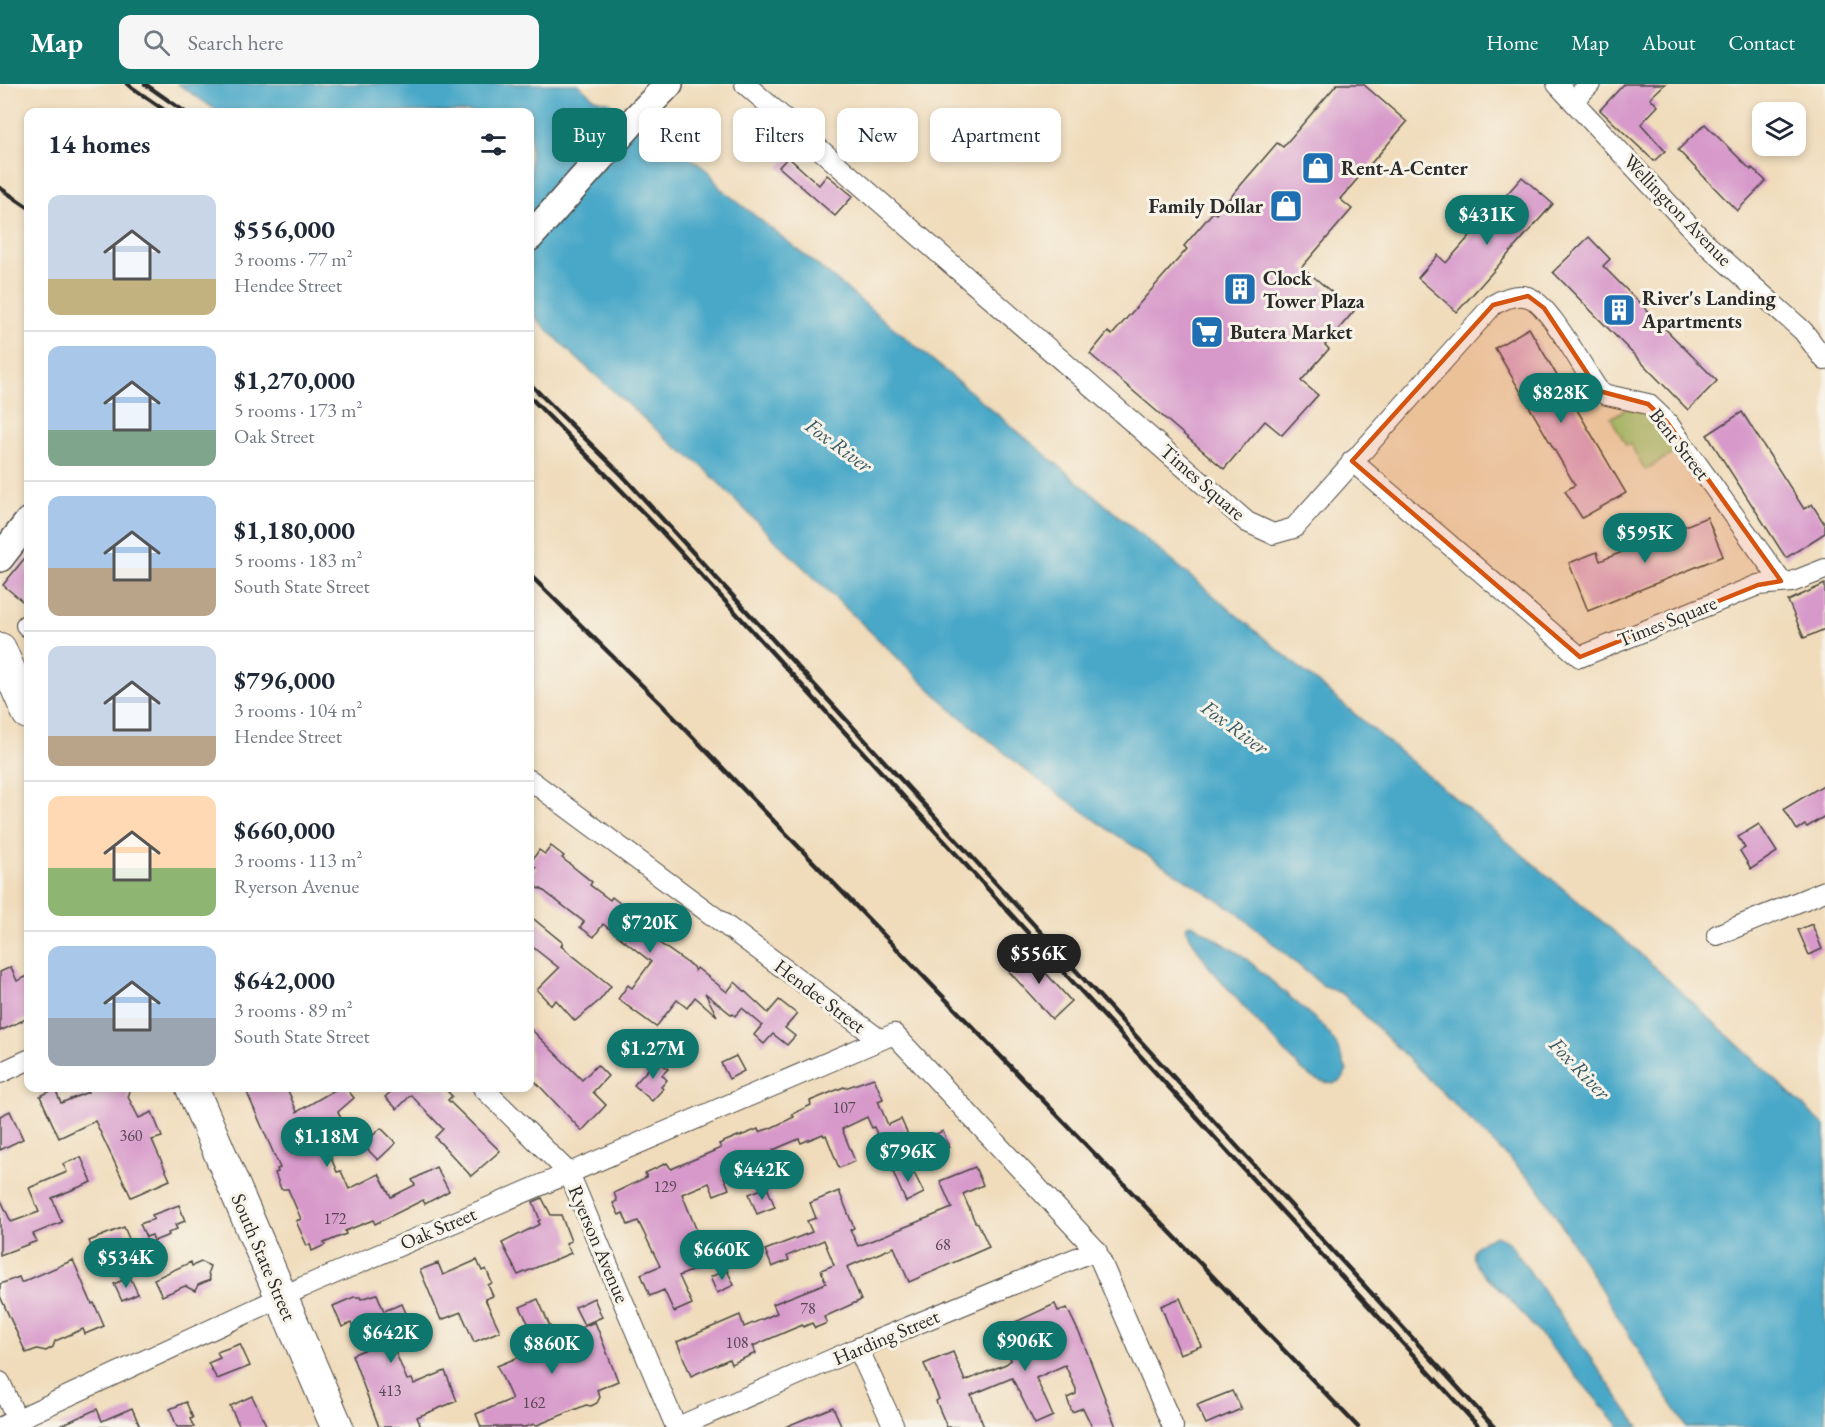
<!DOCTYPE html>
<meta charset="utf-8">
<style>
:root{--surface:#fff;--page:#f6f6f7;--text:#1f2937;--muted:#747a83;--line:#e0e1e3;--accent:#0f766e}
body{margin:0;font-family:"EB Garamond",serif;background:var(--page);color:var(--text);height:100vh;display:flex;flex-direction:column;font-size:22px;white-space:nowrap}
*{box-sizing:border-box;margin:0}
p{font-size:20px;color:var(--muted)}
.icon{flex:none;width:33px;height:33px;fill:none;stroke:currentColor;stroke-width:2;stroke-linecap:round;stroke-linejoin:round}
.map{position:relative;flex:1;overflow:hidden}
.panel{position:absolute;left:24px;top:24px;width:510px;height:984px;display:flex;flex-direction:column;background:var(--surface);border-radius:12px;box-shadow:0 3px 9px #0003}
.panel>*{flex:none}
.banner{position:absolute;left:552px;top:24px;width:570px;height:54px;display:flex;gap:12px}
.controls{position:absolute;left:1752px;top:18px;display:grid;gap:12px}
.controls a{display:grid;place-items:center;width:54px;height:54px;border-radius:12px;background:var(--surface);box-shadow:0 3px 9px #0003;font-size:30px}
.price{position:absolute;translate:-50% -51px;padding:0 14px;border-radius:21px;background:var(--accent);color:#fff;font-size:20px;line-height:39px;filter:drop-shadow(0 2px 3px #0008)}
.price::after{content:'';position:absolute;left:50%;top:36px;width:18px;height:14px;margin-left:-9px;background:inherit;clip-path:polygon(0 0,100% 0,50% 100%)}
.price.selected{background:#222;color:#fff}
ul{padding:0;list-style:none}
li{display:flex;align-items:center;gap:18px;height:150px;padding:0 24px}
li+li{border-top:2px solid var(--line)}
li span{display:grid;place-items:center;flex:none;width:168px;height:120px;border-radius:12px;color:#555}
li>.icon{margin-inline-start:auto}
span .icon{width:72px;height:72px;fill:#fffc;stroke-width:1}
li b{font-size:26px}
h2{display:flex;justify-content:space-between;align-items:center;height:72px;padding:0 24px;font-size:26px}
.pill{padding:0 21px;border-radius:12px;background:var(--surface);box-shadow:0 3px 9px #0003;font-size:21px;line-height:54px}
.pill.selected{background:var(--accent);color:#fff}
header{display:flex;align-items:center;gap:36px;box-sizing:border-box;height:84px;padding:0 30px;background:var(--accent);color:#fff}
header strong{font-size:28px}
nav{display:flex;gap:33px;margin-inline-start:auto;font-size:21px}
.search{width:420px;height:54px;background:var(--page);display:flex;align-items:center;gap:15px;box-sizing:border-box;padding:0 21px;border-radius:12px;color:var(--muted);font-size:22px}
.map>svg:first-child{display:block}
.green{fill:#9cce7d;stroke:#647c54;stroke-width:1.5}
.water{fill:#49a8c8;stroke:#3a6a7a;stroke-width:1.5}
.building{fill:#d799ca}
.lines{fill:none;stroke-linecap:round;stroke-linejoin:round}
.street-casing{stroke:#494641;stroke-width:22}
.secondary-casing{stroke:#494641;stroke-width:30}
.primary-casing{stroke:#494641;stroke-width:34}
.street{stroke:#fff;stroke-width:20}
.secondary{stroke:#fff;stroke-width:27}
.primary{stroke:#fff;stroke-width:32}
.rail{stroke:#2b2b2b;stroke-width:4.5}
.marked{fill:#d5540f;fill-opacity:0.2;stroke:#d5540f;stroke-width:4.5;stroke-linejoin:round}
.labels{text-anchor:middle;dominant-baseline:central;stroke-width:6;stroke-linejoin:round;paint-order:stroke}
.number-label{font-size:16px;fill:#564653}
.poi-label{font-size:20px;font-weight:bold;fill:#2b2b2b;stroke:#f7f3e8;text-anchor:start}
.street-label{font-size:20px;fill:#2b2b2b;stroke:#f7f3e8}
.water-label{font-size:21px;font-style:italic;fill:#365762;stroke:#f7f3e8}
</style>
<header>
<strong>Map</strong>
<div class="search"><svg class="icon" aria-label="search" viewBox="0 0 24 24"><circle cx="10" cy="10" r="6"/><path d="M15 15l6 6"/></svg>Search here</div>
<nav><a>Home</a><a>Map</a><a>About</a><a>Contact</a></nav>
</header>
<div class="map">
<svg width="1825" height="1343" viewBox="0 0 1825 1343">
<rect width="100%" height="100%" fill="#f7f3e8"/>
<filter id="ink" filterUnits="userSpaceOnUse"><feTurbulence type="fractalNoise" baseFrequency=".0167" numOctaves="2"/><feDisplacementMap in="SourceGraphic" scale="12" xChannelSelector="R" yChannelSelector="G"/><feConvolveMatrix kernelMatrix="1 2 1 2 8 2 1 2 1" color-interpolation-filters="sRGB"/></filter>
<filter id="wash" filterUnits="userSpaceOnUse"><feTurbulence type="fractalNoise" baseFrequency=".008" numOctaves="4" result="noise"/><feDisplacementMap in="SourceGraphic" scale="24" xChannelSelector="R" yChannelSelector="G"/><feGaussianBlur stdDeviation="1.35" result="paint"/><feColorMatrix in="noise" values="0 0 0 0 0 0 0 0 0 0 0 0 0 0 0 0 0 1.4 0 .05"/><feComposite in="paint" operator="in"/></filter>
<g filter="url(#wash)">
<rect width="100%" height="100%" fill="#f0dcbb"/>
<path class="green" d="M1625 325C1651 325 1663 349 1677 367L1645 386 1630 360 1626 361 1611 334Z"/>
<g class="water">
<path d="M178 0H578L595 15 611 19 650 54H665L710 89 720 104 836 196 936 279 1635 865 1825 1042V1343H1686L1538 1103 1343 910 1322 901 1235 827 1124 756 1033 692 952 626 775 456 703 383 670 358 572 270 530 228V28H219Z"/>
<path d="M1192 840 1243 872 1323 942 1336 960 1347 987 1341 996 1333 1000 1314 995 1302 986 1250 930 1207 880 1186 846 1187 841Z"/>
<path d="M1499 1152 1509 1159 1523 1178 1639 1343H1620C1582 1299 1544 1254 1505 1210 1496 1200 1479 1190 1474 1177 1467 1162 1488 1153 1499 1152Z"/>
</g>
<g id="blocks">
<g class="building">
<path d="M1337 0H1363L1407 38 1340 115 1352 125 1302 183 1354 227 1325 261 1329 265 1301 297 1318 311 1282 351 1265 337 1224 385 1090 270 1108 248 1112 251 1187 165 1184 162 1213 128 1216 130 1277 59 1283 63Z"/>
<path d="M1624 0H1665L1650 14 1658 22 1641 40 1665 67 1654 77 1600 26Z"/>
<path d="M1705 40 1751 86 1752 84 1766 97 1737 127 1678 66Z"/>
<path d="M788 73 819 101 827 91 853 112 835 132 779 83Z"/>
<path d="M1522 93 1553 120 1457 228 1418 194 1438 171 1446 179Z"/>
<path d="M1589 153 1610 175 1603 182 1717 297 1688 326 1553 188Z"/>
<path d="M1529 244 1626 409 1582 434 1565 407 1575 401 1495 264Z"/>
<path d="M1742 328 1804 425 1812 420 1825 441V449L1786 474 1707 351Z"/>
<path d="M1707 433 1723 472 1588 527 1569 479 1597 468 1600 477Z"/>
<path d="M28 470V522L3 501Z"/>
<path d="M1825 500V545L1804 554 1788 517Z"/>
<path d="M1825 700V732L1807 743 1805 741 1797 746 1784 725Z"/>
<path d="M1759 740 1777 768 1751 785 1740 767 1745 764 1738 753Z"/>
<path d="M551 762 564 772 562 774 592 798 590 801 610 816 612 813 643 837 646 834 658 843 651 853 693 883 695 887 697 884 727 908 735 898 768 929 779 916 797 930 785 944 795 952 787 961 773 950 764 960 754 951 762 941 742 924 735 932 733 930 732 931 705 909 717 932 695 913 687 924 677 916 656 943 618 915 628 901 632 904 651 878 603 840 594 853 580 843 584 838 540 804 539 805 530 798V793L536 784 530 779 539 766 545 770Z"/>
<path d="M530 832 563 859 561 862 611 902 600 916 575 937 556 916 551 921 537 906 559 884 530 861Z"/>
<path d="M1812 840 1822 865 1809 871 1798 846Z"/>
<path d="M1026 867 1071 917 1052 935 1006 884Z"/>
<path d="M11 883 17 897 28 892V934L0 947V888Z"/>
<path d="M530 944 582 996 597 981 608 992 593 1008 606 1021 582 1047 530 992Z"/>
<path d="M736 972 744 987 729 995 721 979Z"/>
<path d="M657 975 668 985 662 991 667 996 661 1003 663 1005 652 1017 634 1001Z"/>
<path d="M874 994 883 1015 878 1017 888 1041 901 1035 912 1060 943 1047 949 1063 902 1084 891 1059 883 1063 874 1043 872 1044 867 1033 842 1045 855 1077 839 1084 826 1051 824 1052 823 1050 801 1059 799 1055 773 1066 775 1070 724 1093 729 1105 714 1111 709 1099 682 1110 703 1162 706 1161 713 1178 679 1192 692 1220 674 1228 664 1206 650 1212 641 1190 660 1182 638 1137 628 1141 623 1129 619 1131 613 1119 617 1117 614 1109 647 1093 645 1089 667 1079 671 1085 721 1064 719 1060 738 1052V1053L758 1045 759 1048 771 1044 794 1033 792 1030 811 1021 810 1017 844 1003 845 1004Z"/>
<path d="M86 1004H131L128 1013 139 1034 152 1028 162 1053 152 1056 170 1096 131 1113 95 1037 59 1054 40 1012 55 1005 61 1019 88 1008Z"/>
<path d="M245 1004H287L297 1028 338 1004H346L354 1014 338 1028 348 1049 325 1060 337 1088 341 1087 349 1105 379 1090 391 1113 415 1101 412 1096 436 1083 449 1107 425 1120 423 1116 375 1140 373 1136 345 1147 346 1150 324 1159 325 1161 312 1167 310 1160 307 1162 296 1137 301 1135 288 1105H281L275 1089 278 1088 277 1085 280 1084Z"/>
<path d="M395 1004H444L452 1012 448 1016 500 1067 471 1092 435 1053 443 1045 411 1011 397 1025 385 1013Z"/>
<path d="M10 1027 23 1055 0 1066V1032Z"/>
<path d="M381 1044 396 1059 378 1076 363 1061Z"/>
<path d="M81 1073 92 1098 52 1114 62 1138 33 1150 37 1157 0 1171V1114L11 1138 39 1128 29 1104 67 1088 63 1080Z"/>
<path d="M910 1081 924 1109 906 1118 893 1088Z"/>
<path d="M975 1083 983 1101 963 1110 975 1138 978 1139 989 1163 909 1198 894 1163 847 1183 861 1216 824 1233 827 1239 815 1244 812 1239 803 1243 802 1241 753 1262 756 1269 731 1280 729 1275 691 1292 677 1258 740 1231 744 1243 777 1229 773 1220 826 1199 821 1186 834 1181 824 1156 787 1172 789 1176 772 1183 765 1166 812 1148 807 1137 816 1134 810 1119 839 1107 854 1144 850 1146 858 1162 952 1124 940 1097Z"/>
<path d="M767 1103 775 1123 757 1130 749 1110Z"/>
<path d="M542 1114 551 1131H561L571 1157 566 1159 571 1169 518 1191 502 1159 540 1140 538 1137 540 1136 533 1118Z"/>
<path d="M179 1121 185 1137 175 1141 177 1145 168 1149 169 1151 154 1157 152 1151 146 1153 140 1140 154 1135 152 1131Z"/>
<path d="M124 1143 130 1157 95 1172 89 1157Z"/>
<path d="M73 1176 92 1220 94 1219 104 1242 85 1250 83 1245 55 1257 53 1263 46 1267 37 1265 26 1269 0 1212V1200L19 1193 21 1198H23Z"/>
<path d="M477 1176 482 1187 486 1185 492 1199 488 1201 493 1212 485 1215 500 1247 474 1258 461 1228 441 1236 420 1186 438 1179 443 1191Z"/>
<path d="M191 1178 192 1182 201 1178 210 1182 208 1188 210 1196 198 1201 195 1207 185 1202 162 1212 154 1195Z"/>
<path d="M727 1186 734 1201 717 1209 710 1193Z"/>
<path d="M130 1193 138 1210 122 1217 114 1200Z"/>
<path d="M377 1210 384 1227 402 1220 409 1236 417 1232 424 1249 393 1262 407 1296 412 1295 414 1300 445 1287 457 1317 417 1333 421 1343H379L352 1271 366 1265 356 1241 353 1243 351 1239 342 1243 333 1222 354 1213H360L361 1215Z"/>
<path d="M594 1214 602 1233 584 1241 575 1223Z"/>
<path d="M1180 1214 1201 1262 1180 1270 1161 1222Z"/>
<path d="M538 1215 555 1254 595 1238 618 1297 597 1306 600 1313 597 1319 591 1322 586 1321 535 1342 534 1340 525 1343H481L476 1330 512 1315 497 1282 541 1264 520 1223Z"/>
<path d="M1055 1220 1058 1227 1067 1224 1082 1255 1116 1343H1092L1083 1324 1072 1328 1067 1314 1076 1310V1305L1065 1281 1036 1294 1053 1332 1035 1340 1012 1294 971 1311 984 1343H947L936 1317 939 1315 924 1280 953 1268 965 1297 1006 1280 1011 1276 998 1246Z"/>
<path d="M240 1260 250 1282 217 1295 208 1279 220 1274 217 1268Z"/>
<path d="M1232 1307 1241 1325 1206 1340 1197 1321Z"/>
<path d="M252 1312 267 1343H240L230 1322Z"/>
<path d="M186 1318 193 1334 190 1335 194 1343H177L170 1325Z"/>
<path d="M833 1323 842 1343H785Z"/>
<path d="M132 1324 140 1343H57L97 1325 102 1337Z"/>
</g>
</g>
</g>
<g filter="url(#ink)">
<use href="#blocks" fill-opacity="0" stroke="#494641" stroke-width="1.5"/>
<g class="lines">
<g class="street-casing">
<g id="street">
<path d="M745 0 1247 438 1273 450 1294 444 1493 221C1503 215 1516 209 1528 213 1549 219 1584 287 1599 307L1607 311 1648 320 1667 338 1781 497"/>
<path d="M1557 0 1706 160 1803 247 1825 276"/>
<path d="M1574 16 1590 0"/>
<path d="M1352 377 1580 573 1758 501 1792 498 1825 485"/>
<path d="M26 541 28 543"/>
<path d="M530 696 879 955"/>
<path d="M1717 851 1825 807"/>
<path d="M0 989 28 976"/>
<path d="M483 1004 569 1089 676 1343"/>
<path d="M858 1264 894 1343"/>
<path d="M0 1298 20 1343"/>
<path d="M1 1343 303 1203 894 950 1096 1166 1173 1343"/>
<path d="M678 1343 858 1264 1096 1166"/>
</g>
</g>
<g class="secondary-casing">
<g id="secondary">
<path d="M530 153 637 33 669 0"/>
<path d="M0 474 28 438"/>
</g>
</g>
<g class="primary-casing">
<g id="primary">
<path d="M0 565 28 629"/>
<path d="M192 1004 337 1343"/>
</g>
</g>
<use href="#street" class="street"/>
<use href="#secondary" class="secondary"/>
<use href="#primary" class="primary"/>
<g class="rail">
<path d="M127 0 167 28"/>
<path d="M145 0 185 28"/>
<path d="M0 104 28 123"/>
<path d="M530 300 622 391 1494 1343"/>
<path d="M530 313 662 448 1479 1343"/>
<path d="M530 491 661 620 1358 1343"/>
</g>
</g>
</g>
<path class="marked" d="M1528 212 1544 224 1599 307 1648 320 1667 338 1781 497 1758 501 1580 573 1352 377 1493 221Z"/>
<defs>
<g id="shop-square" transform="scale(1.725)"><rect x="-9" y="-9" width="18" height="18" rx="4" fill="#1f6fb2" stroke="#f7f3e8"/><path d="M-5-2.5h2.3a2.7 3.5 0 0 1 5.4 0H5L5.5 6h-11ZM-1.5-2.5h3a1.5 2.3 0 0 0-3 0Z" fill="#fff"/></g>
<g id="building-square" transform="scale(1.725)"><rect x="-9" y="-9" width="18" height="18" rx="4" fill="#1f6fb2" stroke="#f7f3e8"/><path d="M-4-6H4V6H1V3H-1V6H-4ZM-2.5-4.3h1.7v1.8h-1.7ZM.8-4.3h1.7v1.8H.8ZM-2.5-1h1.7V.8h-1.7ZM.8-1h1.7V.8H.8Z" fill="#fff"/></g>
<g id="supermarket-square" transform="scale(1.725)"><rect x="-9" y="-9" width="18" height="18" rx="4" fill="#1f6fb2" stroke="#f7f3e8"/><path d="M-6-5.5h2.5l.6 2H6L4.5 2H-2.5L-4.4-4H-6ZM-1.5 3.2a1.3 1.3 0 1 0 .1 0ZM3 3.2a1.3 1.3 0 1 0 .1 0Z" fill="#fff"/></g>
</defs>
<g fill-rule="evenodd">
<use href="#shop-square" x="1318" y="84"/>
<use href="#shop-square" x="1286" y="122"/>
<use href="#building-square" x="1240" y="205"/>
<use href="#building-square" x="1619" y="226"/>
<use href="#supermarket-square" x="1207" y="248"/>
</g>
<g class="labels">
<g class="number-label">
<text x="844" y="1023">107</text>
<text x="131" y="1051">360</text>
<text x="665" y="1102">129</text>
<text x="335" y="1134">172</text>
<text x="943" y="1160">68</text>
<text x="808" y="1224">78</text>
<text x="737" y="1258">108</text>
<text x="390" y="1306">413</text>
<text x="534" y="1318">162</text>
</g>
<g class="poi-label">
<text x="1341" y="84">Rent-A-Center</text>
<text x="1263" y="122" text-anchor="end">Family Dollar</text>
<text x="1263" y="194">Clock<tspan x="1263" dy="23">Tower Plaza</tspan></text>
<text x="1642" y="214">River's Landing<tspan x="1642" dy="23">Apartments</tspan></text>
<text x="1230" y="248">Butera Market</text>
</g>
<g class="street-label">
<text transform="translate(1678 126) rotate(46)">Wellington Avenue</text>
<text transform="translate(1680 360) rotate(52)">Bent Street</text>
<text transform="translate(1203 398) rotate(41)">Times Square</text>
<text transform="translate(1667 537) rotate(-22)">Times Square</text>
<text transform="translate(820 912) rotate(37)">Hendee Street</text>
<text transform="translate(438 1144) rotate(-23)">Oak Street</text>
<text transform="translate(599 1160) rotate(67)">Ryerson Avenue</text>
<text transform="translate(264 1173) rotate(67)">South State Street</text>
<text transform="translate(886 1253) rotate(-23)">Harding Street</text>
</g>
<g class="water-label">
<text transform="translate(839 361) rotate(36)">Fox River</text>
<text transform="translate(1235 643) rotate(36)">Fox River</text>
<text transform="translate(1580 984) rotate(46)">Fox River</text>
</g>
</g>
</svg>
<div class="controls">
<a><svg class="icon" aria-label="layers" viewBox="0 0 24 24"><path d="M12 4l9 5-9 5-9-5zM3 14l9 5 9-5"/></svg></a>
</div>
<b class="price" style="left:1487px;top:162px">$431K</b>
<b class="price" style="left:1561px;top:340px">$828K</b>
<b class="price" style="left:1645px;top:480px">$595K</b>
<b class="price" style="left:650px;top:870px">$720K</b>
<b class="price selected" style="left:1039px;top:901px">$556K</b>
<b class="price" style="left:653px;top:996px">$1.27M</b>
<b class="price" style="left:327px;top:1084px">$1.18M</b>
<b class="price" style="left:908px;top:1099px">$796K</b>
<b class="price" style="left:762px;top:1117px">$442K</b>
<b class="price" style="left:722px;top:1197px">$660K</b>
<b class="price" style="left:126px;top:1205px">$534K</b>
<b class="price" style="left:391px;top:1280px">$642K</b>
<b class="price" style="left:1025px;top:1288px">$906K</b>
<b class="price" style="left:552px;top:1291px">$860K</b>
<div class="banner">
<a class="pill selected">Buy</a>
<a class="pill">Rent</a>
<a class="pill">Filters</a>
<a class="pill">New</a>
<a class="pill">Apartment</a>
</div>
<section class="panel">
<h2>14 homes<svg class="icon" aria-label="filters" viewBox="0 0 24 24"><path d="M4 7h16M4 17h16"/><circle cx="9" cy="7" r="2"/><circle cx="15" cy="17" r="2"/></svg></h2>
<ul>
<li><span style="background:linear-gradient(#c9d6e8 70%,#c2b280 0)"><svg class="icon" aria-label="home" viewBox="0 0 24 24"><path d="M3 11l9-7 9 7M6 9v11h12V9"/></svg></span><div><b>$556,000</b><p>3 rooms · 77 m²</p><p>Hendee Street</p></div></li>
<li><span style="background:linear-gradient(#a9c7e8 70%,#7fa58c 0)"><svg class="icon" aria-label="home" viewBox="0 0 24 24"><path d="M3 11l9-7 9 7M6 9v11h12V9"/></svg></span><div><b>$1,270,000</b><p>5 rooms · 173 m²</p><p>Oak Street</p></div></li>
<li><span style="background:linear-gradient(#a9c7e8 60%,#b9a48a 0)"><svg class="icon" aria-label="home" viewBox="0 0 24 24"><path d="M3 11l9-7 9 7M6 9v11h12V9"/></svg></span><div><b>$1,180,000</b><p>5 rooms · 183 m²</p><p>South State Street</p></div></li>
<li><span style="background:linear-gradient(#c9d6e8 75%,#b9a48a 0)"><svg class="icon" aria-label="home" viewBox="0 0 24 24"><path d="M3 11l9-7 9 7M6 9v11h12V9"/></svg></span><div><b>$796,000</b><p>3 rooms · 104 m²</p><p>Hendee Street</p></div></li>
<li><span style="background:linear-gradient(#ffd9b3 60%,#8fb573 0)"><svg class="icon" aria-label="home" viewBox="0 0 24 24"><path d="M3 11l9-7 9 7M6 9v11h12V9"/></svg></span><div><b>$660,000</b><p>3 rooms · 113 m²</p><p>Ryerson Avenue</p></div></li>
<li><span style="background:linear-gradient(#a9c7e8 60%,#9aa5b1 0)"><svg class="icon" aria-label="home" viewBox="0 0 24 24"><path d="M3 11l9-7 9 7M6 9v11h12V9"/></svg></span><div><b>$642,000</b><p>3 rooms · 89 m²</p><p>South State Street</p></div></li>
</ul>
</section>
</div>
